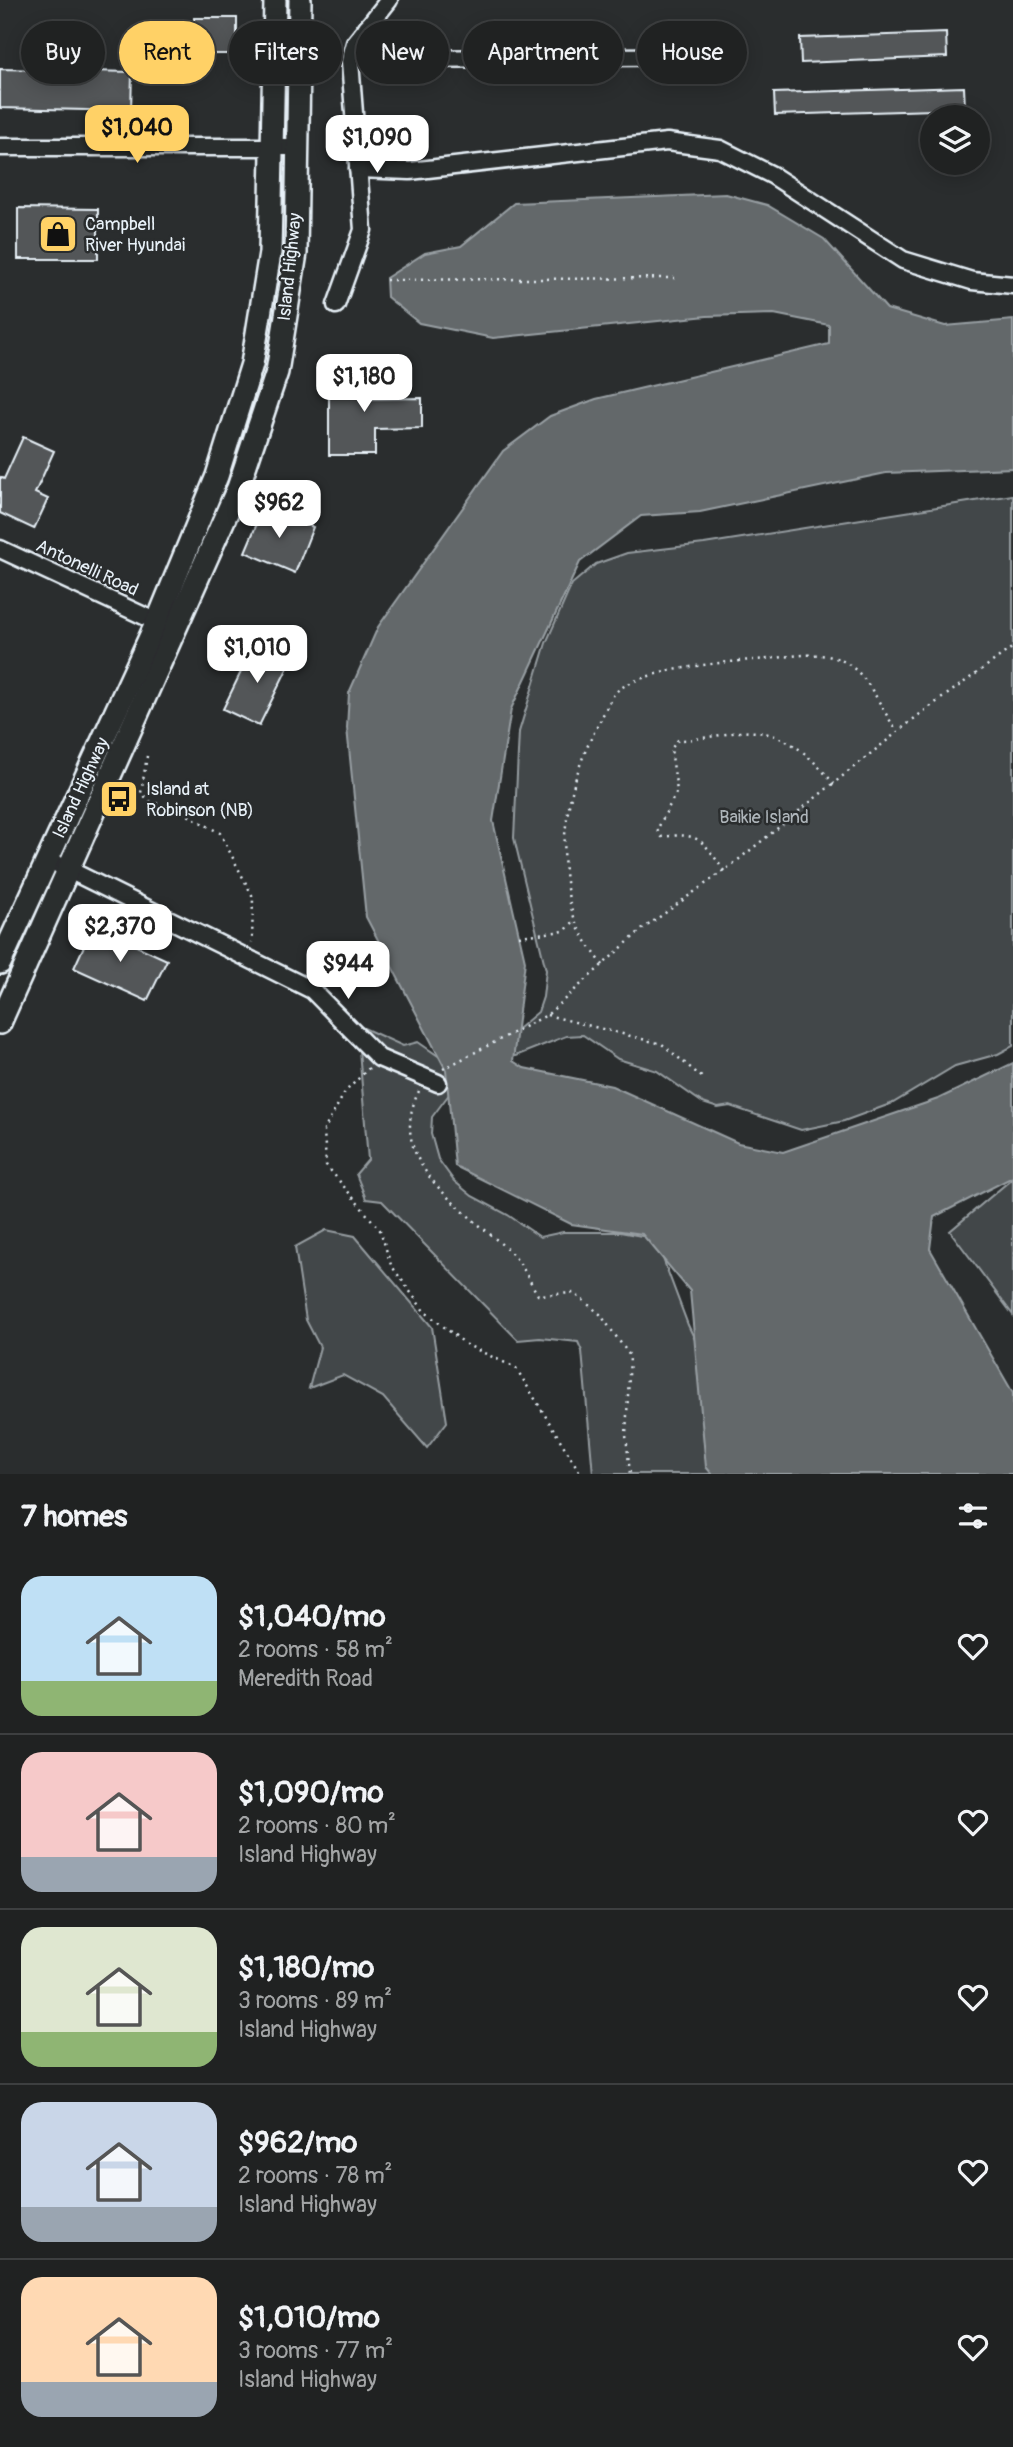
<!DOCTYPE html>
<meta charset="utf-8">
<style>
:root{--surface:#202222;--page:#2d2f2f;--text:#f1f3f6;--muted:#a2a4a5;--line:#3d3f40;--accent:#ffd166}
body{margin:0;font-family:Pangolin,sans-serif;background:var(--page);color:var(--text);height:100vh;display:flex;flex-direction:column;font-size:26px;white-space:nowrap}
*{box-sizing:border-box;margin:0}
p{font-size:23px;color:var(--muted)}
.icon{flex:none;width:38px;height:38px;fill:none;stroke:currentColor;stroke-width:2;stroke-linecap:round;stroke-linejoin:round}
.map{position:relative;height:1474px;overflow:hidden}
.panel{display:flex;flex-direction:column;background:var(--surface);flex:1}
.panel>*{flex:none}
.banner{position:absolute;left:21px;top:21px;width:971px;height:63px;display:flex;gap:14px}
.controls{position:absolute;left:920px;top:105px;display:grid;gap:14px}
.controls a{display:grid;place-items:center;width:70px;height:70px;border-radius:50%;background:var(--surface);box-shadow:0 4px 18px #0003,0 0 0 2px var(--line);font-size:35px}
.price{position:absolute;translate:-50% -60px;padding:0 16px;border-radius:14px;background:#fff;color:#222;font-size:23px;line-height:46px;filter:drop-shadow(0 2px 4px #0008)}
.price::after{content:'';position:absolute;left:50%;top:42px;width:21px;height:16px;margin-left:-10px;background:inherit;clip-path:polygon(0 0,100% 0,50% 100%)}
.price.current{background:var(--accent);color:#111}
ul{padding:0;list-style:none}
li{display:flex;align-items:center;gap:21px;height:175px;padding:0 21px}
li+li{border-top:2px solid var(--line)}
li span{display:grid;place-items:center;flex:none;width:196px;height:140px;border-radius:21px;color:#555}
li>.icon{margin-inline-start:auto}
span .icon{width:84px;height:84px;fill:#fffc;stroke-width:1}
li b{font-size:30px}
h2{display:flex;justify-content:space-between;align-items:center;height:84px;padding:0 21px;font-size:30px}
.tag{padding:0 24px;border-radius:32px;background:var(--surface);box-shadow:0 4px 18px #0003,0 0 0 2px var(--line);font-size:24px;line-height:63px}
.tag.current{background:var(--accent);color:#111}
.map>svg:first-child{display:block}
.green{fill:#424648;stroke:#959ca0;stroke-width:2}
.water{fill:#63686b;stroke:#989fa3;stroke-width:2}
.building{fill:#535759;stroke:#e8f1f8;stroke-width:2}
.lines{fill:none;stroke-linecap:round;stroke-linejoin:round}
.minor-casing{stroke:#e8f1f8;stroke-width:21}
.major-casing{stroke:#e8f1f8;stroke-width:26}
.path{stroke:#e8f1f8;stroke-width:2.5;stroke-dasharray:2 5;stroke-linecap:butt}
.minor{stroke:#2a2d2e;stroke-width:16}
.major{stroke:#2a2d2e;stroke-width:21}
.labels{text-anchor:middle;dominant-baseline:central;stroke-width:5;stroke-linejoin:round;paint-order:stroke}
.poi-label{font-size:18px;fill:#e8f1f8;stroke:#2a2d2e;text-anchor:start}
.street-label{font-size:18px;fill:#e8f1f8;stroke:#2a2d2e}
.park-label{font-size:18px;fill:#aeb5ba;stroke:#2a2d2e}
</style>
<div class="map">
<svg width="1013" height="1474" viewBox="0 0 1013 1474">
<rect width="100%" height="100%" fill="#2a2d2e"/>
<filter id="ink" filterUnits="userSpaceOnUse"><feTurbulence type="fractalNoise" baseFrequency=".0143" numOctaves="2"/><feDisplacementMap in="SourceGraphic" scale="14" xChannelSelector="R" yChannelSelector="G"/><feConvolveMatrix kernelMatrix="1 2 1 2 8 2 1 2 1" color-interpolation-filters="sRGB"/></filter>
<g filter="url(#ink)">
<g class="green">
<path d="M1013 495V1046L998 1054 955 1066 893 1103 844 1121 801 1130 730 1106 718 1108 703 1103 657 1071 618 1059 583 1035 566 1036 513 1057 507 1038 538 1012 543 997 546 970 514 838 519 732 546 643 572 584 596 564 627 553 704 544Z"/>
<path d="M357 1025 403 1046 418 1042 444 1060 456 1085 432 1117 431 1134 438 1159 454 1181 472 1196 508 1215 540 1237 563 1232H620L647 1237 659 1248 688 1325 710 1371 720 1474H593L582 1351 578 1342 540 1338 518 1340 382 1201 366 1199 356 1174 368 1160Z"/>
<path d="M1013 1178V1315L950 1231Z"/>
<path d="M326 1230 355 1236 432 1327 447 1422 427 1448 383 1397 343 1375 309 1388 320 1347 306 1320 295 1247Z"/>
</g>
<path class="water" d="M726 194 767 205 824 239 887 309 945 326 1013 320V468L886 473 700 512 641 516 580 562 511 709 493 821 525 961 513 1061 524 1068 612 1086 738 1143 783 1152 938 1099 1013 1063V1177L934 1217 930 1249 1013 1393V1474H712L706 1467 690 1291 642 1234 571 1224 455 1166 446 1070 366 917 347 728 349 693 378 627 503 451 550 416 596 399 829 344V325L774 314 707 316 493 338 419 323 387 297 386 278 425 253 461 246 514 203Z"/>
<g class="building">
<rect x="194" y="18" width="43" height="36"/>
<path d="M946 33 947 57 801 63 800 38Z"/>
<path d="M0 69 132 72 131 111 0 108Z"/>
<path d="M964 87 965 109 775 115 774 93Z"/>
<path d="M18 208 98 209V259H18Z"/>
<path d="M329 368H362V399L422 398V428L375 429V455H329Z"/>
<path d="M23 437 54 451 35 493 48 499 34 529 0 513V477L4 479Z"/>
<path d="M264 507 313 527 295 573 245 552Z"/>
<path d="M255 643 291 661 259 726 223 709Z"/>
<path d="M93 926 167 960 147 1001 74 968Z"/>
</g>
<g class="lines">
<g class="minor-casing">
<g id="minor">
<path d="M367 27 409 59 720 56"/>
<path d="M0 147H299"/>
<path d="M358 169 410 171 667 142 720 149 772 175 903 260 972 281 1013 285"/>
<path d="M336 305 363 230 350 61 355 43 389 0"/>
<path d="M0 549 157 622"/>
<path d="M59 865 312 990 379 1058 438 1083"/>
</g>
</g>
<g class="major-casing">
<g id="major">
<path d="M0 963 157 622 217 476 252 364 270 253 275 0"/>
<path d="M0 1023 238 488 277 372 296 253 300 0"/>
</g>
</g>
<g class="path">
<path d="M386 280 675 278"/>
<path d="M147 756 141 793 151 802 175 808 220 833 253 897 252 943"/>
<path d="M724 871C704 842 700 831 662 837L657 830 677 791 671 749 678 740C697 740 713 736 732 733 780 725 807 752 835 785"/>
<path d="M519 936 565 931 575 920"/>
<path d="M603 965C593 951 581 936 575 920 553 858 567 781 598 725 603 716 609 700 616 692 639 670 722 662 754 660 782 659 817 648 843 661 870 675 880 709 898 732"/>
<path d="M547 1015 662 1044 704 1079"/>
<path d="M369 1068 345 1092 324 1130 326 1165 380 1230 391 1265 424 1311 467 1345 516 1368 581 1474"/>
<path d="M443 1069 547 1015 640 931 733 864 920 714 1013 647"/>
<path d="M419 1091C382 1165 468 1210 512 1254 523 1265 530 1282 538 1295L574 1293 600 1314 630 1356 626 1435 630 1474"/>
</g>
<use href="#minor" class="minor"/>
<use href="#major" class="major"/>
</g>
</g>
<defs>
<g id="shop-square" transform="scale(2.0125)"><rect x="-9" y="-9" width="18" height="18" rx="4" fill="#ffd166" stroke="#2a2d2e"/><path d="M-5-2.5h2.3a2.7 3.5 0 0 1 5.4 0H5L5.5 6h-11ZM-1.5-2.5h3a1.5 2.3 0 0 0-3 0Z" fill="#111"/></g>
<g id="bus-square" transform="scale(2.0125)"><rect x="-9" y="-9" width="18" height="18" rx="4" fill="#ffd166" stroke="#2a2d2e"/><path d="M-5-6H5V4H4V6H2V4H-2V6H-4V4H-5ZM-3.5-4V0h7V-4ZM-3.5 1.2v1.5H-2V1.2ZM2 1.2v1.5H3.5V1.2Z" fill="#111"/></g>
</defs>
<g fill-rule="evenodd">
<use href="#shop-square" x="58" y="234"/>
<use href="#bus-square" x="119" y="799"/>
</g>
<g class="labels">
<g class="poi-label">
<text x="85" y="224">Campbell<tspan x="85" dy="21">River Hyundai</tspan></text>
<text x="146" y="789">Island at<tspan x="146" dy="21">Robinson (NB)</tspan></text>
</g>
<g class="street-label">
<text transform="translate(290 267) rotate(-84)">Island Highway</text>
<text transform="translate(87 568) rotate(25)">Antonelli Road</text>
<text transform="translate(81 788) rotate(-65)">Island Highway</text>
</g>
<g class="park-label">
<text x="764" y="817">Baikie Island</text>
</g>
</g>
</svg>
<div class="controls">
<a><svg class="icon" aria-label="layers" viewBox="0 0 24 24"><path d="M12 4l9 5-9 5-9-5zM3 14l9 5 9-5"/></svg></a>
</div>
<b class="price current" style="left:137px;top:165px">$1,040</b>
<b class="price" style="left:377px;top:175px">$1,090</b>
<b class="price" style="left:364px;top:414px">$1,180</b>
<b class="price" style="left:279px;top:540px">$962</b>
<b class="price" style="left:257px;top:685px">$1,010</b>
<b class="price" style="left:120px;top:964px">$2,370</b>
<b class="price" style="left:348px;top:1001px">$944</b>
<div class="banner">
<a class="tag">Buy</a>
<a class="tag current">Rent</a>
<a class="tag">Filters</a>
<a class="tag">New</a>
<a class="tag">Apartment</a>
<a class="tag">House</a>
</div>
</div>
<section class="panel">
<h2>7 homes<svg class="icon" aria-label="filters" viewBox="0 0 24 24"><path d="M4 7h16M4 17h16"/><circle cx="9" cy="7" r="2"/><circle cx="15" cy="17" r="2"/></svg></h2>
<ul>
<li><span style="background:linear-gradient(#bfe0f5 75%,#8fb573 0)"><svg class="icon" aria-label="home" viewBox="0 0 24 24"><path d="M3 11l9-7 9 7M6 9v11h12V9"/></svg></span><div><b>$1,040/mo</b><p>2 rooms · 58 m²</p><p>Meredith Road</p></div><svg class="icon" aria-label="heart" viewBox="0 0 24 24"><path d="M12 20l-8-8c-3-5 5-10 8-4 3-6 11-1 8 4z"/></svg></li>
<li><span style="background:linear-gradient(#f6c9c9 75%,#9aa5b1 0)"><svg class="icon" aria-label="home" viewBox="0 0 24 24"><path d="M3 11l9-7 9 7M6 9v11h12V9"/></svg></span><div><b>$1,090/mo</b><p>2 rooms · 80 m²</p><p>Island Highway</p></div><svg class="icon" aria-label="heart" viewBox="0 0 24 24"><path d="M12 20l-8-8c-3-5 5-10 8-4 3-6 11-1 8 4z"/></svg></li>
<li><span style="background:linear-gradient(#dfe7d0 75%,#8fb573 0)"><svg class="icon" aria-label="home" viewBox="0 0 24 24"><path d="M3 11l9-7 9 7M6 9v11h12V9"/></svg></span><div><b>$1,180/mo</b><p>3 rooms · 89 m²</p><p>Island Highway</p></div><svg class="icon" aria-label="heart" viewBox="0 0 24 24"><path d="M12 20l-8-8c-3-5 5-10 8-4 3-6 11-1 8 4z"/></svg></li>
<li><span style="background:linear-gradient(#c9d6e8 75%,#9aa5b1 0)"><svg class="icon" aria-label="home" viewBox="0 0 24 24"><path d="M3 11l9-7 9 7M6 9v11h12V9"/></svg></span><div><b>$962/mo</b><p>2 rooms · 78 m²</p><p>Island Highway</p></div><svg class="icon" aria-label="heart" viewBox="0 0 24 24"><path d="M12 20l-8-8c-3-5 5-10 8-4 3-6 11-1 8 4z"/></svg></li>
<li><span style="background:linear-gradient(#ffd9b3 75%,#9aa5b1 0)"><svg class="icon" aria-label="home" viewBox="0 0 24 24"><path d="M3 11l9-7 9 7M6 9v11h12V9"/></svg></span><div><b>$1,010/mo</b><p>3 rooms · 77 m²</p><p>Island Highway</p></div><svg class="icon" aria-label="heart" viewBox="0 0 24 24"><path d="M12 20l-8-8c-3-5 5-10 8-4 3-6 11-1 8 4z"/></svg></li>
</ul>
</section>
